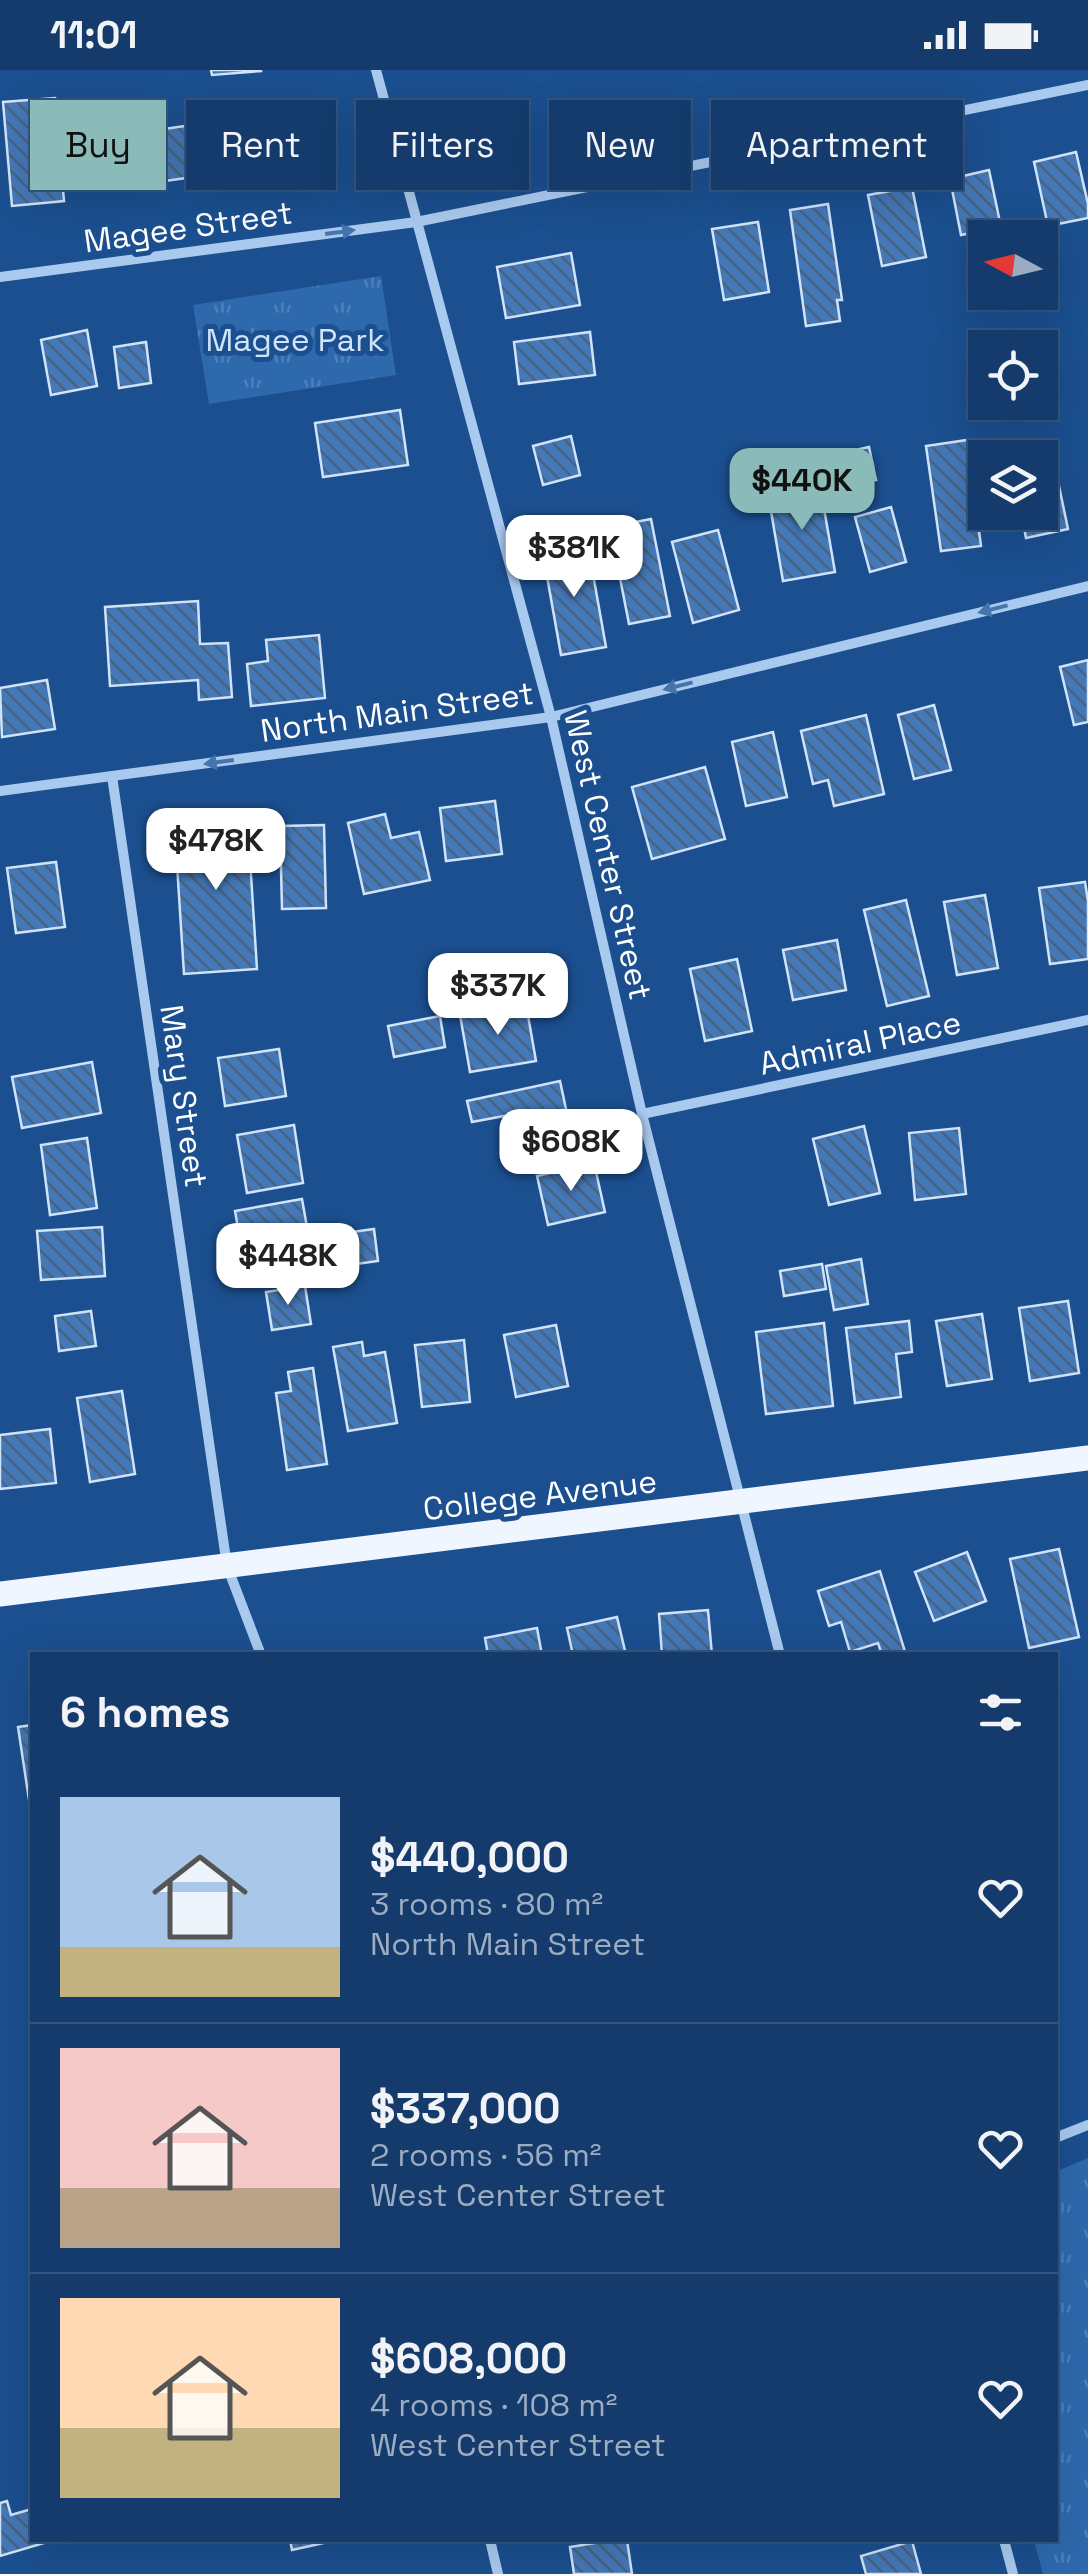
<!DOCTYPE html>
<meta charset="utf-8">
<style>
:root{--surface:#143b6b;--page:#1d4271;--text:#f1f3f6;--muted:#9dadc1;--line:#33557e;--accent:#8bbbb9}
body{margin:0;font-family:"Space Grotesk",sans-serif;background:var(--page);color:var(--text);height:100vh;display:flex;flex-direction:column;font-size:38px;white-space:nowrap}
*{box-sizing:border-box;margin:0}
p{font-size:32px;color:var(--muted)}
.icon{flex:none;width:55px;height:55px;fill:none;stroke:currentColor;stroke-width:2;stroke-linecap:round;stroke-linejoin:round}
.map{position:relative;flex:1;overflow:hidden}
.sheet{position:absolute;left:30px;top:1582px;width:1028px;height:890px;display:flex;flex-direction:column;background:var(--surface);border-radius:0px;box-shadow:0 10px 40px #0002,0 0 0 2px var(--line)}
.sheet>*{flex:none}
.guide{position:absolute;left:30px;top:30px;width:1030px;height:90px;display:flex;gap:20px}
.needle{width:65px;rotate:277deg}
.buttons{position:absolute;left:968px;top:150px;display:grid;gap:20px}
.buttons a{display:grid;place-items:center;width:90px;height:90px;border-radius:0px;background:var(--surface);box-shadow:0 10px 40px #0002,0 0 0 2px var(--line);font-size:50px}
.price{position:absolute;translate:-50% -85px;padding:0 22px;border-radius:20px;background:#fff;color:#222;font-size:32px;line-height:65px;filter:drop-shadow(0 2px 5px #0008)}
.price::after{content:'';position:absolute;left:50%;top:60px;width:30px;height:22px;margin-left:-15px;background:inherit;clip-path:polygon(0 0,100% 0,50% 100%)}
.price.selected{background:var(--accent);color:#111}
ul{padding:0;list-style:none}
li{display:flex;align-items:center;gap:30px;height:250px;padding:0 30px}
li+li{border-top:2px solid var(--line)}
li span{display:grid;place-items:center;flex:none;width:280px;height:200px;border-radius:0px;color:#555}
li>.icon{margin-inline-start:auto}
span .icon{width:120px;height:120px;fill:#fffc;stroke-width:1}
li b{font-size:42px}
h2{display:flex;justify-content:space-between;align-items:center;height:120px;padding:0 30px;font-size:42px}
.tag{padding:0 35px;border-radius:0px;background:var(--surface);box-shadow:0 10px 40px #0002,0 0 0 2px var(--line);font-size:35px;line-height:90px}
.tag.selected{background:var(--accent);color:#111}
.status{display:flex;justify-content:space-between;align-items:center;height:70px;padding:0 50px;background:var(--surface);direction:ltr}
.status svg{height:28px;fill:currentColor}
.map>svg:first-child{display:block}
.park{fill:url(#park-tufts)}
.building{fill:url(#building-back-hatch);stroke:#cfe3fa;stroke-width:2.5}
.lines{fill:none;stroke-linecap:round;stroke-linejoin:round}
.minor{stroke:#a9c9ee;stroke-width:10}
.primary{stroke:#f0f6ff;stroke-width:25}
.oneway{fill:#4674ac}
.labels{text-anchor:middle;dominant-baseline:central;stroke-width:10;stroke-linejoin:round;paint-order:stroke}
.street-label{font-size:32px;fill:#fff;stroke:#1b4f8f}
.park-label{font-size:32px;fill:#cfe3fa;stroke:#1b4f8f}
</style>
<div class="status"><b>11:01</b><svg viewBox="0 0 49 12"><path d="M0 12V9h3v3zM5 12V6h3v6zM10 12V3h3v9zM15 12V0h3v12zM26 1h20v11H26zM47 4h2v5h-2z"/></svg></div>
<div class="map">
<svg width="1088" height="2504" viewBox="0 0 1088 2504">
<defs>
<pattern id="park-tufts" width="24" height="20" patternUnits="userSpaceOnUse" patternTransform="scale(2.5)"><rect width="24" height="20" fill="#2e69ad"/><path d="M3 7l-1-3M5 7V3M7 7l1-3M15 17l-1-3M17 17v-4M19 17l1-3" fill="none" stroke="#4d80b9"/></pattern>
<pattern id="building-back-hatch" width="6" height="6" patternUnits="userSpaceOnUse" patternTransform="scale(2.5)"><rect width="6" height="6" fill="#4478b7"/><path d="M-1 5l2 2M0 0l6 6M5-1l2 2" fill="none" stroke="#486282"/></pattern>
</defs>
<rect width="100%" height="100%" fill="#1b4f8f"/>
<g class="park">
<path d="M381 206 396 305 209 334 193 235Z"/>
<path d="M1088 2088V2504H1043L1034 2470H1055V2102Z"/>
</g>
<g class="building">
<path d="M211 0H261V1L212 5Z"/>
<path d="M55 28 64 131 12 136 3 32Z"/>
<path d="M319 37 326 89 135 115 128 64Z"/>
<path d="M1076 82 1088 134V148L1048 156 1034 92Z"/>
<path d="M989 100 1001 157 961 165 950 109Z"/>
<path d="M912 117 926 187 882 196 868 125Z"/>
<path d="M828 134 842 230H837L840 251 806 256 790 140Z"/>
<path d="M758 152 769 222 724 230 712 159Z"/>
<path d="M571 183 580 235 506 248 497 197Z"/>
<path d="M87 260 97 316 51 325 41 270Z"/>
<path d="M590 262 595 305 519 314 514 272Z"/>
<path d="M146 272 151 313 119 318 114 277Z"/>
<path d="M400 340 408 395 323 407 315 353Z"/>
<path d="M571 366 580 405 543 415 533 376Z"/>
<path d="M967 370 981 476 941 481 926 376Z"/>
<path d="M869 377 876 410 836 419 828 386Z"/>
<path d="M1051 378 1068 459 1026 468 1021 442H1040V388L1009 387Z"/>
<path d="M820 415 835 502 783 511 768 424Z"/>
<path d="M891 437 906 492 870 502 855 447Z"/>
<path d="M651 449 670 546 629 554 610 457Z"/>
<path d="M718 460 739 540 693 553 672 472Z"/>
<path d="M588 476 606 577 561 585 543 484Z"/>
<path d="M198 531 200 574 228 573 232 627 199 630 198 610 110 616 105 537Z"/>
<path d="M319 565 325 628 251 636 247 594 268 591 266 570Z"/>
<path d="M1088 590V652L1074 655 1060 597Z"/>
<path d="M47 610 55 659 2 667 0 618Z"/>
<path d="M934 635 951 700 914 709 898 645Z"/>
<path d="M866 645 884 724 834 736 828 710 813 714 801 661Z"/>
<path d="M773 662 787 727 746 736 732 672Z"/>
<path d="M705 697 725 769 652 789 632 717Z"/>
<path d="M495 731 502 784 446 791 440 738Z"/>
<path d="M247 742 257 899 184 904 174 748Z"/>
<path d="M385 744 391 768 419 762 430 810 364 824 348 753Z"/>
<path d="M324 755 326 838 282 839 280 756Z"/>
<path d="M56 792 65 857 16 863 7 798Z"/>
<path d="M1085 812 1088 831V889L1050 894 1039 818Z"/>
<path d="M985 825 998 898 957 905 944 832Z"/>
<path d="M906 830 929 926 887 936 864 840Z"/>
<path d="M837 870 846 920 793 930 783 880Z"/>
<path d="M737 889 752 961 705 971 690 899Z"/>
<path d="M526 934 536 991 470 1002 460 945Z"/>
<path d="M440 946 445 977 394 987 388 956Z"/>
<path d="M279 979 286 1026 225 1036 218 988Z"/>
<path d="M92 992 101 1043 22 1058 12 1007Z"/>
<path d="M560 1011 569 1053 508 1067 504 1046 472 1052 467 1031Z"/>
<path d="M294 1055 303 1113 247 1123 237 1065Z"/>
<path d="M864 1056 880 1123 829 1135 813 1069Z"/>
<path d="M959 1058 966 1124 915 1130 909 1063Z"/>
<path d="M87 1068 97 1138 50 1145 41 1075Z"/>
<path d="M594 1093 605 1142 548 1155 537 1106Z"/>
<path d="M302 1129 310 1174 243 1186 235 1141Z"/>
<path d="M102 1157 105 1206 41 1210 37 1161Z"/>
<path d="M374 1159 378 1191 335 1197 331 1165Z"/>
<path d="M861 1189 868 1234 834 1240 826 1196Z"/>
<path d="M822 1194 826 1219 784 1226 780 1201Z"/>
<path d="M305 1216 311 1254 272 1260 266 1222Z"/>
<path d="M1068 1231 1079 1303 1030 1311 1019 1238Z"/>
<path d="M91 1241 96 1276 59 1281 55 1246Z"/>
<path d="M982 1244 992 1309 947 1316 936 1251Z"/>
<path d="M909 1251 912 1282 896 1284 901 1327 855 1333 846 1258Z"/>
<path d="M824 1253 833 1336 766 1344 756 1262Z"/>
<path d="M556 1255 568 1316 516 1327 504 1265Z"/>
<path d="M464 1270 470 1332 422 1337 415 1275Z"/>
<path d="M362 1272 364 1286 385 1282 397 1353 348 1361 333 1277Z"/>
<path d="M313 1298 327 1394 287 1400 276 1323 291 1321 288 1302Z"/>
<path d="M122 1321 135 1404 90 1412 77 1328Z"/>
<path d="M50 1359 56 1413 0 1419V1365Z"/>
<path d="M1059 1479 1079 1567 1029 1578 1010 1489Z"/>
<path d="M967 1482 986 1531 934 1551 915 1502Z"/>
<path d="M880 1501 906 1585H882L878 1573 850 1582 841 1552 829 1556 818 1521Z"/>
<path d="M708 1540 712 1585H662L659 1544Z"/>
<path d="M617 1547 626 1585H573L567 1558Z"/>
<path d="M537 1558 542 1585H488L485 1568Z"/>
<path d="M32 1655V1742L31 1743 18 1657Z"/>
<path d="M7 2431 11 2445 32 2439V2470H54L0 2486V2433Z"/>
<path d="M290 2470H337L292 2480Z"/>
<path d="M613 2470H627L632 2504H574L570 2477Z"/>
<path d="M912 2471 921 2504H866L861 2486Z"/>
</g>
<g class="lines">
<g class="minor">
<path d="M376 0 551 647 642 1044 780 1585"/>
<path d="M0 207 416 152 1088 15"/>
<path d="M112 706 227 1496 261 1585"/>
<path d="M0 721 551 647 1088 516"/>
<path d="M642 1044 1088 950"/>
<path d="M1055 2068 1088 2055"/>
<path d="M490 2470 498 2504"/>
<path d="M1004 2470 1013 2504"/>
</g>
<path class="primary" d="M0 1524 1088 1388"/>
</g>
<defs><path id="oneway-solid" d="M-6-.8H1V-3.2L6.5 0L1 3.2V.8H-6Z" transform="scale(2.5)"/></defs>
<g class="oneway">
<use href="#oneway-solid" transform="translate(340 162) rotate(-8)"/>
<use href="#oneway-solid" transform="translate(993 539) rotate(166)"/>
<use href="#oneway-solid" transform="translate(678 616) rotate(166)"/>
<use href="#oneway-solid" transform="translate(219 692) rotate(172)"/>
</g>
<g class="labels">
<g class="street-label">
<text transform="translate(188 157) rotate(-8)">Magee Street</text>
<text transform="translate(397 642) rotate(-8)">North Main Street</text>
<text transform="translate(608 785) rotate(77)">West Center Street</text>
<text transform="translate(860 973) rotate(-12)">Admiral Place</text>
<text transform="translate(184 1026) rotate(82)">Mary Street</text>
<text transform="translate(540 1425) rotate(-7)">College Avenue</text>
</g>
<g class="park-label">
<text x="295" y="270">Magee Park</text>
</g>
</g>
</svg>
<div class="buttons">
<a><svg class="needle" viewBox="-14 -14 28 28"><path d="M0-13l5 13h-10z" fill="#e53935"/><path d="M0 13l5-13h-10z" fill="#9dadc1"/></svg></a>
<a><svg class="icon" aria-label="locate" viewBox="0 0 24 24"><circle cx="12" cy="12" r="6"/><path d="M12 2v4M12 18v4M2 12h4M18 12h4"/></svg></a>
<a><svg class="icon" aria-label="layers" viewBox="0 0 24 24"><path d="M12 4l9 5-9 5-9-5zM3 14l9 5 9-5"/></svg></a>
</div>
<b class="price selected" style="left:802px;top:463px">$440K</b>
<b class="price" style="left:574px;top:530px">$381K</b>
<b class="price" style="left:216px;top:823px">$478K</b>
<b class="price" style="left:498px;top:968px">$337K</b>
<b class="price" style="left:571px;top:1124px">$608K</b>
<b class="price" style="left:288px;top:1238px">$448K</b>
<div class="guide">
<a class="tag selected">Buy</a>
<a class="tag">Rent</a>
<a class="tag">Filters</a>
<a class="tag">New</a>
<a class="tag">Apartment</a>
</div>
<section class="sheet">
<h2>6 homes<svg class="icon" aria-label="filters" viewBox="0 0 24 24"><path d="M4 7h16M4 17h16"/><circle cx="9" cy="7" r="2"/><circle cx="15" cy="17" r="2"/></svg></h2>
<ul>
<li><span style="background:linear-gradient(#a9c7e8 75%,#c2b280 0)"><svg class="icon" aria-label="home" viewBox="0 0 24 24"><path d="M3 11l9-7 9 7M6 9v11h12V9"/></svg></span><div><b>$440,000</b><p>3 rooms · 80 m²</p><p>North Main Street</p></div><svg class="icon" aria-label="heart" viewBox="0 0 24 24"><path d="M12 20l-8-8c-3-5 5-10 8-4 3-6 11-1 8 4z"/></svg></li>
<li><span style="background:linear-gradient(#f6c9c9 70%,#b9a48a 0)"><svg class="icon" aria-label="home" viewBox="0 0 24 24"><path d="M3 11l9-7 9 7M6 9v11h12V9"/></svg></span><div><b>$337,000</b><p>2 rooms · 56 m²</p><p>West Center Street</p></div><svg class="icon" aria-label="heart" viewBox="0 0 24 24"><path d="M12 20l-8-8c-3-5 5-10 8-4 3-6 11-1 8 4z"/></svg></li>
<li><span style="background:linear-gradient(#ffd9b3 65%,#c2b280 0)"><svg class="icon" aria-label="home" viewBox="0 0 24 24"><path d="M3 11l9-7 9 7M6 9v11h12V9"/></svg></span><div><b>$608,000</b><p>4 rooms · 108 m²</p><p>West Center Street</p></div><svg class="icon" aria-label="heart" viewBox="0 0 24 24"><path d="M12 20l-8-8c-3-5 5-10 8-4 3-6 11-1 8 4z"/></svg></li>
</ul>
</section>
</div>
